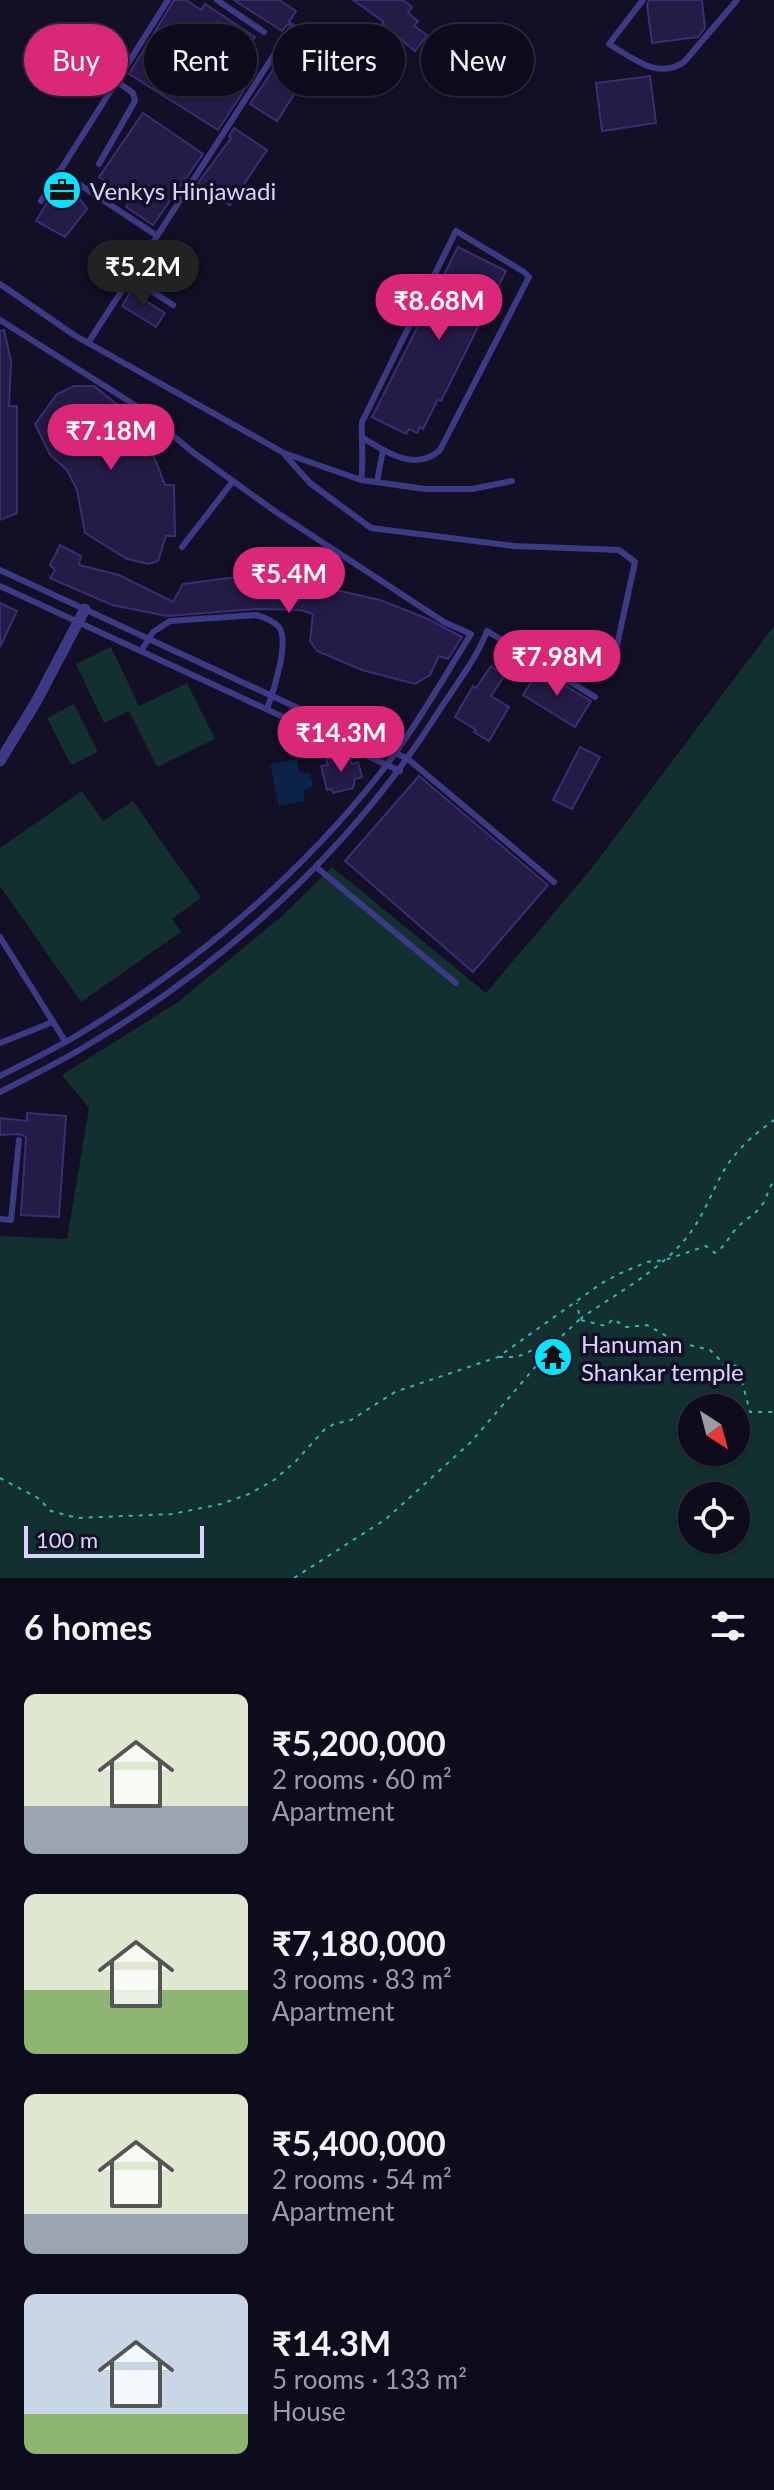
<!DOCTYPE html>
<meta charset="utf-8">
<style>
:root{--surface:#0e0b1c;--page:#171425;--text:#f1f3f6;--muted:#9b9ba3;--line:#2e2b3b;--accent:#db2777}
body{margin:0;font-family:Lato,sans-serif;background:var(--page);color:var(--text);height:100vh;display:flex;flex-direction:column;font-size:30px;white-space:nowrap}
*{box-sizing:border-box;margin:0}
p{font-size:26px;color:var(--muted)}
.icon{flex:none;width:44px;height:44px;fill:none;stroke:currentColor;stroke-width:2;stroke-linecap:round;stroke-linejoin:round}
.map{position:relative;height:1578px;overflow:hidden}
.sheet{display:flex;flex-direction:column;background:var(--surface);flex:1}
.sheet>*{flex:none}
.guide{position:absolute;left:24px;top:24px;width:726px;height:72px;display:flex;gap:16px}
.needle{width:52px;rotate:144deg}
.buttons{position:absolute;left:678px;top:1394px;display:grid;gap:16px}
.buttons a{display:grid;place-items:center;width:72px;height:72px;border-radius:50%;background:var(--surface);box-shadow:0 2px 6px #0004,0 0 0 2px var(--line);font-size:40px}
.scale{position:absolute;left:24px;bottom:20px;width:180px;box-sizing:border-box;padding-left:8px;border:4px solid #d9d4ff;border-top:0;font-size:22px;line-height:28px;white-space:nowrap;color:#d9d4ff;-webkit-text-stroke:6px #130f26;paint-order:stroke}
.price{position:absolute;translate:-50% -68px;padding:0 18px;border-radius:28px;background:var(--accent);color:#fff;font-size:26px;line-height:52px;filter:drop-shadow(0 2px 4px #0008)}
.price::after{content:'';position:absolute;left:50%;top:48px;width:24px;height:18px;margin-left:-12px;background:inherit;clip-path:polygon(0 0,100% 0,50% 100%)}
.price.selected{background:#222;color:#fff}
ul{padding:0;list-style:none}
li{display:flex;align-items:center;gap:24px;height:200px;padding:0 24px}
li span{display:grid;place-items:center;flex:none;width:224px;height:160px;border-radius:12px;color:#555}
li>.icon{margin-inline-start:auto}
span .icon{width:96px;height:96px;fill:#fffc;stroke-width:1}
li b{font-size:34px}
h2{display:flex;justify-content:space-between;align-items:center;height:96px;padding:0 24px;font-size:34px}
.tag{padding:0 28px;border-radius:36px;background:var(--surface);box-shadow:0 2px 6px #0004,0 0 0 2px var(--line);font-size:28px;line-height:72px}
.tag.selected{background:var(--accent);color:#fff}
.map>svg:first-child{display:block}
.green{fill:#12302f;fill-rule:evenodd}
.water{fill:#0c2248}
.building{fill:#241b47;stroke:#3b2d73;stroke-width:2}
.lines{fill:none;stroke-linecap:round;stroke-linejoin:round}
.path{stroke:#2fb8b0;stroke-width:2;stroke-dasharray:4 6;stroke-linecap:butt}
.lane{stroke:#3d3a85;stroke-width:6}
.street{stroke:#3d3a85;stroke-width:11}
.labels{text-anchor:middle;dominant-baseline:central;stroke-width:7;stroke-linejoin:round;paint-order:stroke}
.poi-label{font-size:24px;fill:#d9d4ff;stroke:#130f26;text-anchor:start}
</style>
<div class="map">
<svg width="774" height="1578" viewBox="0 0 774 1578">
<rect width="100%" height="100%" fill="#130f26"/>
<g class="green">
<path d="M774 626V1578H0V1236L67 1239 89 1108 62 1075 178 1002 282 916 332 867 486 993 591 869ZM692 1408H736V1452H692ZM692 1496H736V1540H692Z"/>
<path d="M111 647 139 706 187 683 215 739 157 767 129 711 104 723 76 664Z"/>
<path d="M74 704 98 752 71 765 47 718Z"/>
<path d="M82 791 103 821 133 801 201 898 172 919 181 932 81 1002 0 886V848Z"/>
</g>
<path class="water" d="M297 759 299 772 309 773 313 785 303 791 305 801 279 806 270 764Z"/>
<g class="building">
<path d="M174 0H186L201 10 205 4 255 37 244 54 253 59 248 67 256 72 218 130 129 74Z"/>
<path d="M234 0H279L296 11 289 22 326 44 277 121 250 104 294 39 296 28 288 24 282 31Z"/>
<path d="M353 0H403L412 7 408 13 418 21 414 26 427 35 415 51 382 24 384 22Z"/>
<path d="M649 0H702L705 28 698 37 652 43 647 5Z"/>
<path d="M650 76 656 123 602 131 596 83Z"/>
<path d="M143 113 203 154 153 225 126 207 129 202 120 196 122 193 99 177Z"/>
<path d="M234 128 267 150 230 205 198 183 231 138 229 136Z"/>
<path d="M61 180 70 185 87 209 65 237 36 221Z"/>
<path d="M458 247 506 271 441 401 438 399 423 429 420 427 417 433 409 429 406 434 372 417Z"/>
<path d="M133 288 143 294 141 298 165 313 156 327 122 306Z"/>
<path d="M4 330 11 361 9 406H17V513L0 520V331Z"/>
<path d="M74 386H94L124 410 128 408 134 412 161 448 153 454 165 485H174L175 536H166L158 561 149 564 127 559 85 533 77 490 67 470 50 455 35 424 57 394Z"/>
<path d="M60 545 81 556 79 565 119 575 173 602 183 584 229 578H283L380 600 428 619 462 637 448 659 439 656 430 675 415 684 362 670 317 651 310 641 313 614 301 610 256 609 167 616 112 605 50 578 55 570 50 565Z"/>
<path d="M0 603 17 611 0 647Z"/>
<path d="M491 666 505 675 491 696 509 707 489 741 474 732 476 730 455 717 473 686 476 688Z"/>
<path d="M539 670 591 701 575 727 523 695Z"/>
<path d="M580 747 600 757 572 809 553 800Z"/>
<path d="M346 754 352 764 358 762 362 777 355 779 353 788 333 793 332 789 327 790 321 766 328 765 326 759Z"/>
<path d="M419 776 548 885 473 972 345 861Z"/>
<path d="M27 1113 66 1116 59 1217 21 1215 26 1137 20 1134 0 1135V1118L27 1121Z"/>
</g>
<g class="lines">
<g class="path">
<path d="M580 1319C615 1294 660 1271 687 1237 704 1216 712 1190 726 1167 738 1148 756 1133 774 1120"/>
<path d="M581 1320 606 1326 613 1319 626 1327 647 1325 677 1342 710 1350 724 1364 738 1366 750 1412H774"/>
<path d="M562 1336 580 1319 577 1303"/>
<path d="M499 1357H517L557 1339"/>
<path d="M0 1478 38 1498 51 1511 78 1518 172 1514 221 1504 249 1494 274 1480 296 1461 325 1429 334 1424 351 1420 395 1392 498 1357 602 1283 621 1273 647 1262 665 1260 706 1246 715 1253C728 1244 727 1238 737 1228 745 1219 755 1215 762 1205 768 1197 767 1189 774 1182"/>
<path d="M294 1578 386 1519 471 1442 560 1338"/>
</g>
<g class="lane">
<path d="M217 0 264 32"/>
<path d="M643 0 609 44C632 58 658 80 684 62L737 0"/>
<path d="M99 164 135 101 133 93 115 80"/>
<path d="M59 171 156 235"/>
<path d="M41 201 168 0"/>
<path d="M130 277 173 305"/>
<path d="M0 284 74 335 284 453 361 480 425 489H472L512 481"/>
<path d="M0 320 138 407 194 453 276 512 444 622 471 634C441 682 413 732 378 776 296 879 193 965 81 1033 55 1049 27 1062 0 1076"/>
<path d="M88 343 290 30"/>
<path d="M285 455 310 483 371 528 514 546 619 550 635 562 611 673"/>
<path d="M361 480C364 460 361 442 362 422L456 231 524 272 529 277 440 450C416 472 387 453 363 438"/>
<path d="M377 482 383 450"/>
<path d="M182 547 233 481"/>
<path d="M0 570 408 759 554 882"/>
<path d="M0 586 400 771"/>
<path d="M141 651 153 632 170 621 256 615C264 617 273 621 279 627 290 641 273 693 267 709"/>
<path d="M316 867 456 983"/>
<path d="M0 937 65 1041"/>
<path d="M0 1043 53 1022"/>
<path d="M0 1092C29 1077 58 1063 86 1046 226 963 350 851 437 714 454 687 476 660 487 631L595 697"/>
<path d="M0 1219 11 1220 19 1140"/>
</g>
<path class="street" d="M0 761 36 702 85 609"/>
</g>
<defs>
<g id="office-disc" transform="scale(2)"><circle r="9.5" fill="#00e5ff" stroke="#130f26"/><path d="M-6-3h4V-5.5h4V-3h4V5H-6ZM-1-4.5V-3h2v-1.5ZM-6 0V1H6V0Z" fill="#111"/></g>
<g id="temple-disc" transform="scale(2)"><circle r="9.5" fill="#00e5ff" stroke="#130f26"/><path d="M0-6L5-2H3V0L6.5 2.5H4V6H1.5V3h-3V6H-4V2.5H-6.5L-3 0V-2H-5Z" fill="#111"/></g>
</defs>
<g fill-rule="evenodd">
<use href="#office-disc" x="62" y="190"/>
<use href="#temple-disc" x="553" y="1357"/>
</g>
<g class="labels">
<g class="poi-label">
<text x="90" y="190">Venkys Hinjawadi</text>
<text x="581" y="1343">Hanuman<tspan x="581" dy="28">Shankar temple</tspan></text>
</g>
</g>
</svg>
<div class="buttons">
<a><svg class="needle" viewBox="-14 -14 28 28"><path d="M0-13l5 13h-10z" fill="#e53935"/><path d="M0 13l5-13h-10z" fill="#9b9ba3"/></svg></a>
<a><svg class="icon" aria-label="locate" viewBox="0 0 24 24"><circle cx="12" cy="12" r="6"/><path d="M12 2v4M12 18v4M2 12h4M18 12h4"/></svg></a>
</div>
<div class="scale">100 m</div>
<b class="price selected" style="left:143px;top:308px">₹5.2M</b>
<b class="price" style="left:439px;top:342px">₹8.68M</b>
<b class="price" style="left:111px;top:472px">₹7.18M</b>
<b class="price" style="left:289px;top:615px">₹5.4M</b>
<b class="price" style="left:557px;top:698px">₹7.98M</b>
<b class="price" style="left:341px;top:774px">₹14.3M</b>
<div class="guide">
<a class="tag selected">Buy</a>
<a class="tag">Rent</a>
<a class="tag">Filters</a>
<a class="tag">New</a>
</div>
</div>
<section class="sheet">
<h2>6 homes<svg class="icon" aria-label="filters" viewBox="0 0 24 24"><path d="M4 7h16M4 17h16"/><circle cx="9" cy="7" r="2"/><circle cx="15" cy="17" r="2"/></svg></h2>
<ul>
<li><span style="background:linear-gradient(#dfe7d0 70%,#9aa5b1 0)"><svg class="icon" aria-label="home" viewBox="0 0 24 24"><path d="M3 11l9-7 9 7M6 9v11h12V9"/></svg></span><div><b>₹5,200,000</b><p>2 rooms · 60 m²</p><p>Apartment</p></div></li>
<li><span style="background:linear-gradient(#dfe7d0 60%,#8fb573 0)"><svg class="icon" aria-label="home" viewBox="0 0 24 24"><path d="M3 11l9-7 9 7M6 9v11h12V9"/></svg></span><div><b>₹7,180,000</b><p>3 rooms · 83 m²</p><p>Apartment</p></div></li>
<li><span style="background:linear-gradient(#dfe7d0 75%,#9aa5b1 0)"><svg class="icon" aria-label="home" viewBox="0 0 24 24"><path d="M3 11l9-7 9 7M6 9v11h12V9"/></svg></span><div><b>₹5,400,000</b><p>2 rooms · 54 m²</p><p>Apartment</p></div></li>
<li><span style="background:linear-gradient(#c9d6e8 75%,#8fb573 0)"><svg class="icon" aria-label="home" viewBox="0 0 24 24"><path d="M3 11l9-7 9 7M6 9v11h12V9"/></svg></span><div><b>₹14.3M</b><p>5 rooms · 133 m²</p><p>House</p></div></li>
</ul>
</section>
